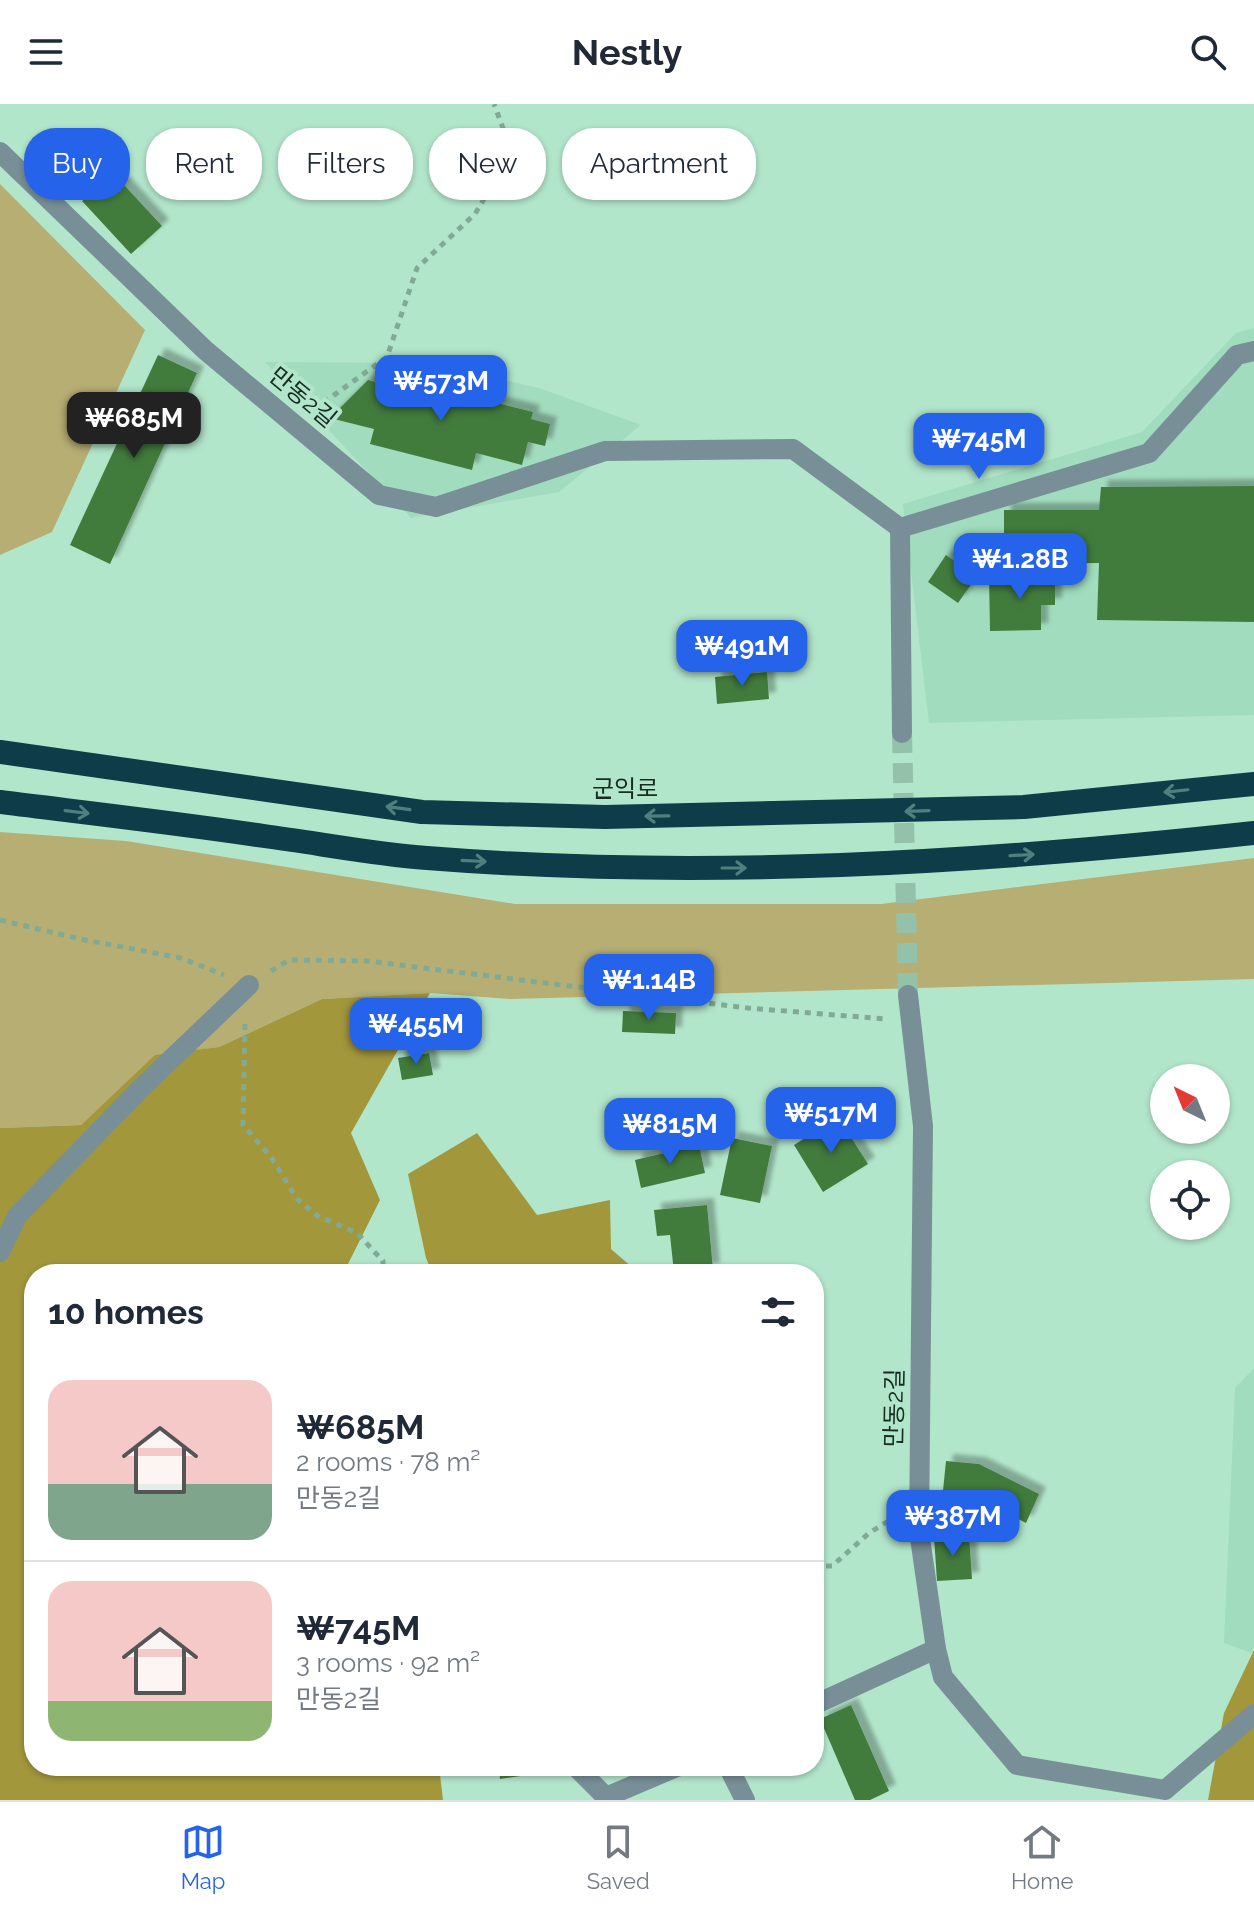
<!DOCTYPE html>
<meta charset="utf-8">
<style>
:root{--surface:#fff;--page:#f2f2f3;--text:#1f2937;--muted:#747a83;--line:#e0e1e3;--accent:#2563eb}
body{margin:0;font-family:Raleway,"Noto Sans KR",sans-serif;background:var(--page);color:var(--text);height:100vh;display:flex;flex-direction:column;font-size:30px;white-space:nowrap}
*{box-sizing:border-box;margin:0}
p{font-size:26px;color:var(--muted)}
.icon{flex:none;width:44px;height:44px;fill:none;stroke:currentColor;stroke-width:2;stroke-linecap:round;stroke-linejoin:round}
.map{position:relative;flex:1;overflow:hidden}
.panel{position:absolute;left:24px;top:1160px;width:800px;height:512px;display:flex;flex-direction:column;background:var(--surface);border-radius:32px;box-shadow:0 2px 6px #0004}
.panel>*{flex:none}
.banner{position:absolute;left:24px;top:24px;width:800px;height:72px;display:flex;gap:16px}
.needle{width:52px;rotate:317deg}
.controls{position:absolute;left:1150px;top:960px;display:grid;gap:16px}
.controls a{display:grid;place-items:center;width:80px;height:80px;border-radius:50%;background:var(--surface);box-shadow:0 2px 6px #0004;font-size:40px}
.price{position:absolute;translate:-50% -68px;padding:0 18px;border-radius:16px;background:var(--accent);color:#fff;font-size:26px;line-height:52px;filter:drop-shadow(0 2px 4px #0008)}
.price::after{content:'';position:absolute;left:50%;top:48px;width:24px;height:18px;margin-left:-12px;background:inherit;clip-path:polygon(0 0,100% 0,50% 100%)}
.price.active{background:#222;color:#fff}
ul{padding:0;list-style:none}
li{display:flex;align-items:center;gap:24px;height:200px;padding:0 24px}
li+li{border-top:2px solid var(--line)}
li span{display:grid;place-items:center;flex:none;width:224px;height:160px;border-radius:24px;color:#555}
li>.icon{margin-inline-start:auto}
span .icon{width:96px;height:96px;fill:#fffc;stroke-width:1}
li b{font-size:34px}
h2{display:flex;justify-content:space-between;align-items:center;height:96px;padding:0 24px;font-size:34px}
.tag{padding:0 28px;border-radius:32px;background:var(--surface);box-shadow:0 2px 6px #0004;font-size:28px;line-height:72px}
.tag.active{background:var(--accent);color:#fff}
header{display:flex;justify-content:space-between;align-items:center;height:104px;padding:0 24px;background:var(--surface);font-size:36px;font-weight:700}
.dock{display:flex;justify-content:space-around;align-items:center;height:112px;border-top:2px solid var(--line);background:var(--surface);font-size:22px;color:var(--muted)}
.dock a{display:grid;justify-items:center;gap:4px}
.dock .active{color:var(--accent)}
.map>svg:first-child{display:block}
.built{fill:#a1dcbe}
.green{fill:#b6ae73}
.forest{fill:#a3973c}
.building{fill:#437c3d;filter:url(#shadow)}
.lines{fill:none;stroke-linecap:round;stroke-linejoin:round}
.street-tunnel{stroke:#93c1a9;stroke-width:20;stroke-dasharray:20 10;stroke-linecap:butt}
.path{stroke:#80aa95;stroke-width:5;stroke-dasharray:6 6;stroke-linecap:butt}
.lane{stroke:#788f97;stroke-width:20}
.street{stroke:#788f97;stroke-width:20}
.highway{stroke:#0f3c49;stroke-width:24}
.oneway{stroke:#50807d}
.labels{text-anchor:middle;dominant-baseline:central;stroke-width:8;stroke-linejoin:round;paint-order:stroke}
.street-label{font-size:24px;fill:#172c22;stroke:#b2e6cb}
</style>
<header><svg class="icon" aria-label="menu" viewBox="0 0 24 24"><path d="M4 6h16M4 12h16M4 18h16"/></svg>Nestly<svg class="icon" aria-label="search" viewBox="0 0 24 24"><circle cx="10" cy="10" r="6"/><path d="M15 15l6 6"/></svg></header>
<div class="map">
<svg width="1254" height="1696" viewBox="0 0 1254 1696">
<defs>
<filter id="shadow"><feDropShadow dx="7" dy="-7" stdDeviation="2" flood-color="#0004"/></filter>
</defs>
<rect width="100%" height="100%" fill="#b2e6cb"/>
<g class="built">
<path d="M1254 224V611L929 619 903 400 1142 328 1236 229Z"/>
<path d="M265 258 430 259 539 284 641 321 559 388 411 414Z"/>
<path d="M1254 1264V1546L1251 1549 1224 1539 1235 1284Z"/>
</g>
<g class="green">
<path d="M0 80 145 226 52 428 0 451Z"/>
<path d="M0 728 126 737 515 800H881L1254 754V875L510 895 430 889 322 895 219 943 155 952 81 1021 0 1024Z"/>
</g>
<g class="forest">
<path d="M430 889 351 1029 380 1096 343 1170H34V1662H439L443 1696H0V1024L81 1021 155 951 219 943 322 895Z"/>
<path d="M477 1029 537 1111 610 1096 611 1145 640 1170H433L426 1154 408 1070Z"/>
<path d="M1254 1546V1696H1208L1224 1609Z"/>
</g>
<g class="building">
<path d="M113 69 162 122 131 150 82 97Z"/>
<path d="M158 251 197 269 110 460 70 441Z"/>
<path d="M385 271 533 308 531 315 550 320 545 342 528 338 522 361 476 349 472 366 370 340 374 325 330 314 368 276 383 280Z"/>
<path d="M1254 382V518L1097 516 1099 459 1004 460V406H1099L1101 383Z"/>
<path d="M946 451 977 472 958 499 928 478Z"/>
<path d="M1055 470V501H1041V526L990 527 989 472Z"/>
<path d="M767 568 769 595 717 600 715 573Z"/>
<path d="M623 907 676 909 675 930 622 928Z"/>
<path d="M429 949 433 971 402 976 398 954Z"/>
<path d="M838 1013 868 1060 823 1088 794 1041Z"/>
<path d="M732 1034 772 1042 760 1099 720 1091Z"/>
<path d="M699 1041 705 1069 641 1084 635 1056Z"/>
<path d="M707 1101 713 1166 674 1169 670 1131 657 1132 654 1106Z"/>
<path d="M946 1357 979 1360 1039 1390 1026 1419 980 1395 973 1419 940 1416Z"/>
<path d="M969 1431 972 1475 937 1477 934 1433Z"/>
<path d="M851 1601 889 1687 870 1696H855L820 1615Z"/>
<path d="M499 1662H533L534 1670 500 1675Z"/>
</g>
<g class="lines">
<path class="street-tunnel" d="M902 629 908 891"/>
<g class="path">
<path d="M312 302 323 299 387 253 417 164 475 110 512 48 494 0"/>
<path d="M0 816 85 836 181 854 224 871"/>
<path d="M271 867 289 856 367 857 748 904 886 915"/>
<path d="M245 920 243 1021 271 1053 297 1095 318 1112 357 1129 383 1157V1170"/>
<path d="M814 1462H832L869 1429 887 1418 893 1419"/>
</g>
<path class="lane" d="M0 1148 17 1112 141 984 249 881"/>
<g class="street">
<path d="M0 48 205 246 379 391 436 403 605 347 793 345 900 424"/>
<path d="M902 629 900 424 1149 349 1237 251 1254 247"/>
<path d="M908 891 923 1022 919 1427 936 1545 943 1573 1017 1661 1165 1686 1254 1610"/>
<path d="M814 1601 936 1545"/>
<path d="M575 1662 606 1693 679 1662"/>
<path d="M728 1662 745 1696"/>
</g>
<g class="highway">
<path d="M0 648 422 708 605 713 1024 703 1254 680"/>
<path d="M0 698C88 709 176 719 264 732 318 739 372 750 427 754 703 776 979 759 1254 729"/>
</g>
</g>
<defs><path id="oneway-shaft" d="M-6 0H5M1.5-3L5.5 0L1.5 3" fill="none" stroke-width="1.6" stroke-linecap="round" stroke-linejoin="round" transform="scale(2)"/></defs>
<g class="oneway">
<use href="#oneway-shaft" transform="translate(1176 687) rotate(174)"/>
<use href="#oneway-shaft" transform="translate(398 704) rotate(-172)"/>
<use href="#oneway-shaft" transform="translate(917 707) rotate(178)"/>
<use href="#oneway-shaft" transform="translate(77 708) rotate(7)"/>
<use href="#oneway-shaft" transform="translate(657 712) rotate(179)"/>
<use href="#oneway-shaft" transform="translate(1022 751) rotate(-3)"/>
<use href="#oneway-shaft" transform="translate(474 757) rotate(3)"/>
<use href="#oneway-shaft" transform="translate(734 764)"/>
</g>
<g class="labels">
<g class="street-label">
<text transform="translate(303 293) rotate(40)">만동2길</text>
<text x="625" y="684">군익로</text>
<text transform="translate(894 1304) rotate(-89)">만동2길</text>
</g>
</g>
</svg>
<div class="controls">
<a><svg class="needle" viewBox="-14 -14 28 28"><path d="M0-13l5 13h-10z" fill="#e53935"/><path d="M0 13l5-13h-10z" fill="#747a83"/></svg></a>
<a><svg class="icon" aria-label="locate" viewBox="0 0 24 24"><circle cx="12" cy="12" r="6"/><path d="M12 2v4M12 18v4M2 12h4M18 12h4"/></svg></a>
</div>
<b class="price" style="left:441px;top:319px">₩573M</b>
<b class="price active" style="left:134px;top:356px">₩685M</b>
<b class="price" style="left:979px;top:377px">₩745M</b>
<b class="price" style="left:1020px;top:497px">₩1.28B</b>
<b class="price" style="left:742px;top:584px">₩491M</b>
<b class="price" style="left:649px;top:918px">₩1.14B</b>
<b class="price" style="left:416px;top:962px">₩455M</b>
<b class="price" style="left:831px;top:1051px">₩517M</b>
<b class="price" style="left:670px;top:1062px">₩815M</b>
<b class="price" style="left:953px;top:1454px">₩387M</b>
<div class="banner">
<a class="tag active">Buy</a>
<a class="tag">Rent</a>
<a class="tag">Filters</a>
<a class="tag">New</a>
<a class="tag">Apartment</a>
</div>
<section class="panel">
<h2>10 homes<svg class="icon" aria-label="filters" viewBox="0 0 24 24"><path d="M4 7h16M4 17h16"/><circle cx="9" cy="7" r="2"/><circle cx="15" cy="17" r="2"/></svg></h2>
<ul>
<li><span style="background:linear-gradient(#f6c9c9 65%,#7fa58c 0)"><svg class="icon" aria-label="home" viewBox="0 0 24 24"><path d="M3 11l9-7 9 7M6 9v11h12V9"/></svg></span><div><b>₩685M</b><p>2 rooms · 78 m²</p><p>만동2길</p></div></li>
<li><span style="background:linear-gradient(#f6c9c9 75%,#8fb573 0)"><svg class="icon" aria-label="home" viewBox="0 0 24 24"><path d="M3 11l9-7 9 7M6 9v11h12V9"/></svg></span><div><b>₩745M</b><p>3 rooms · 92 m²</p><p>만동2길</p></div></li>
</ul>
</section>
</div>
<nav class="dock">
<a class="active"><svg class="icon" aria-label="map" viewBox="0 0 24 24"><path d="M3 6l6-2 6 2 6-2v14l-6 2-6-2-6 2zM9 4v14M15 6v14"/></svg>Map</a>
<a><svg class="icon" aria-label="saved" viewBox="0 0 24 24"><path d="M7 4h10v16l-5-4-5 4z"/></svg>Saved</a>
<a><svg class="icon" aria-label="home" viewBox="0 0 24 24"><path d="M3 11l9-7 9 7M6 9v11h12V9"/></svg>Home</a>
</nav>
